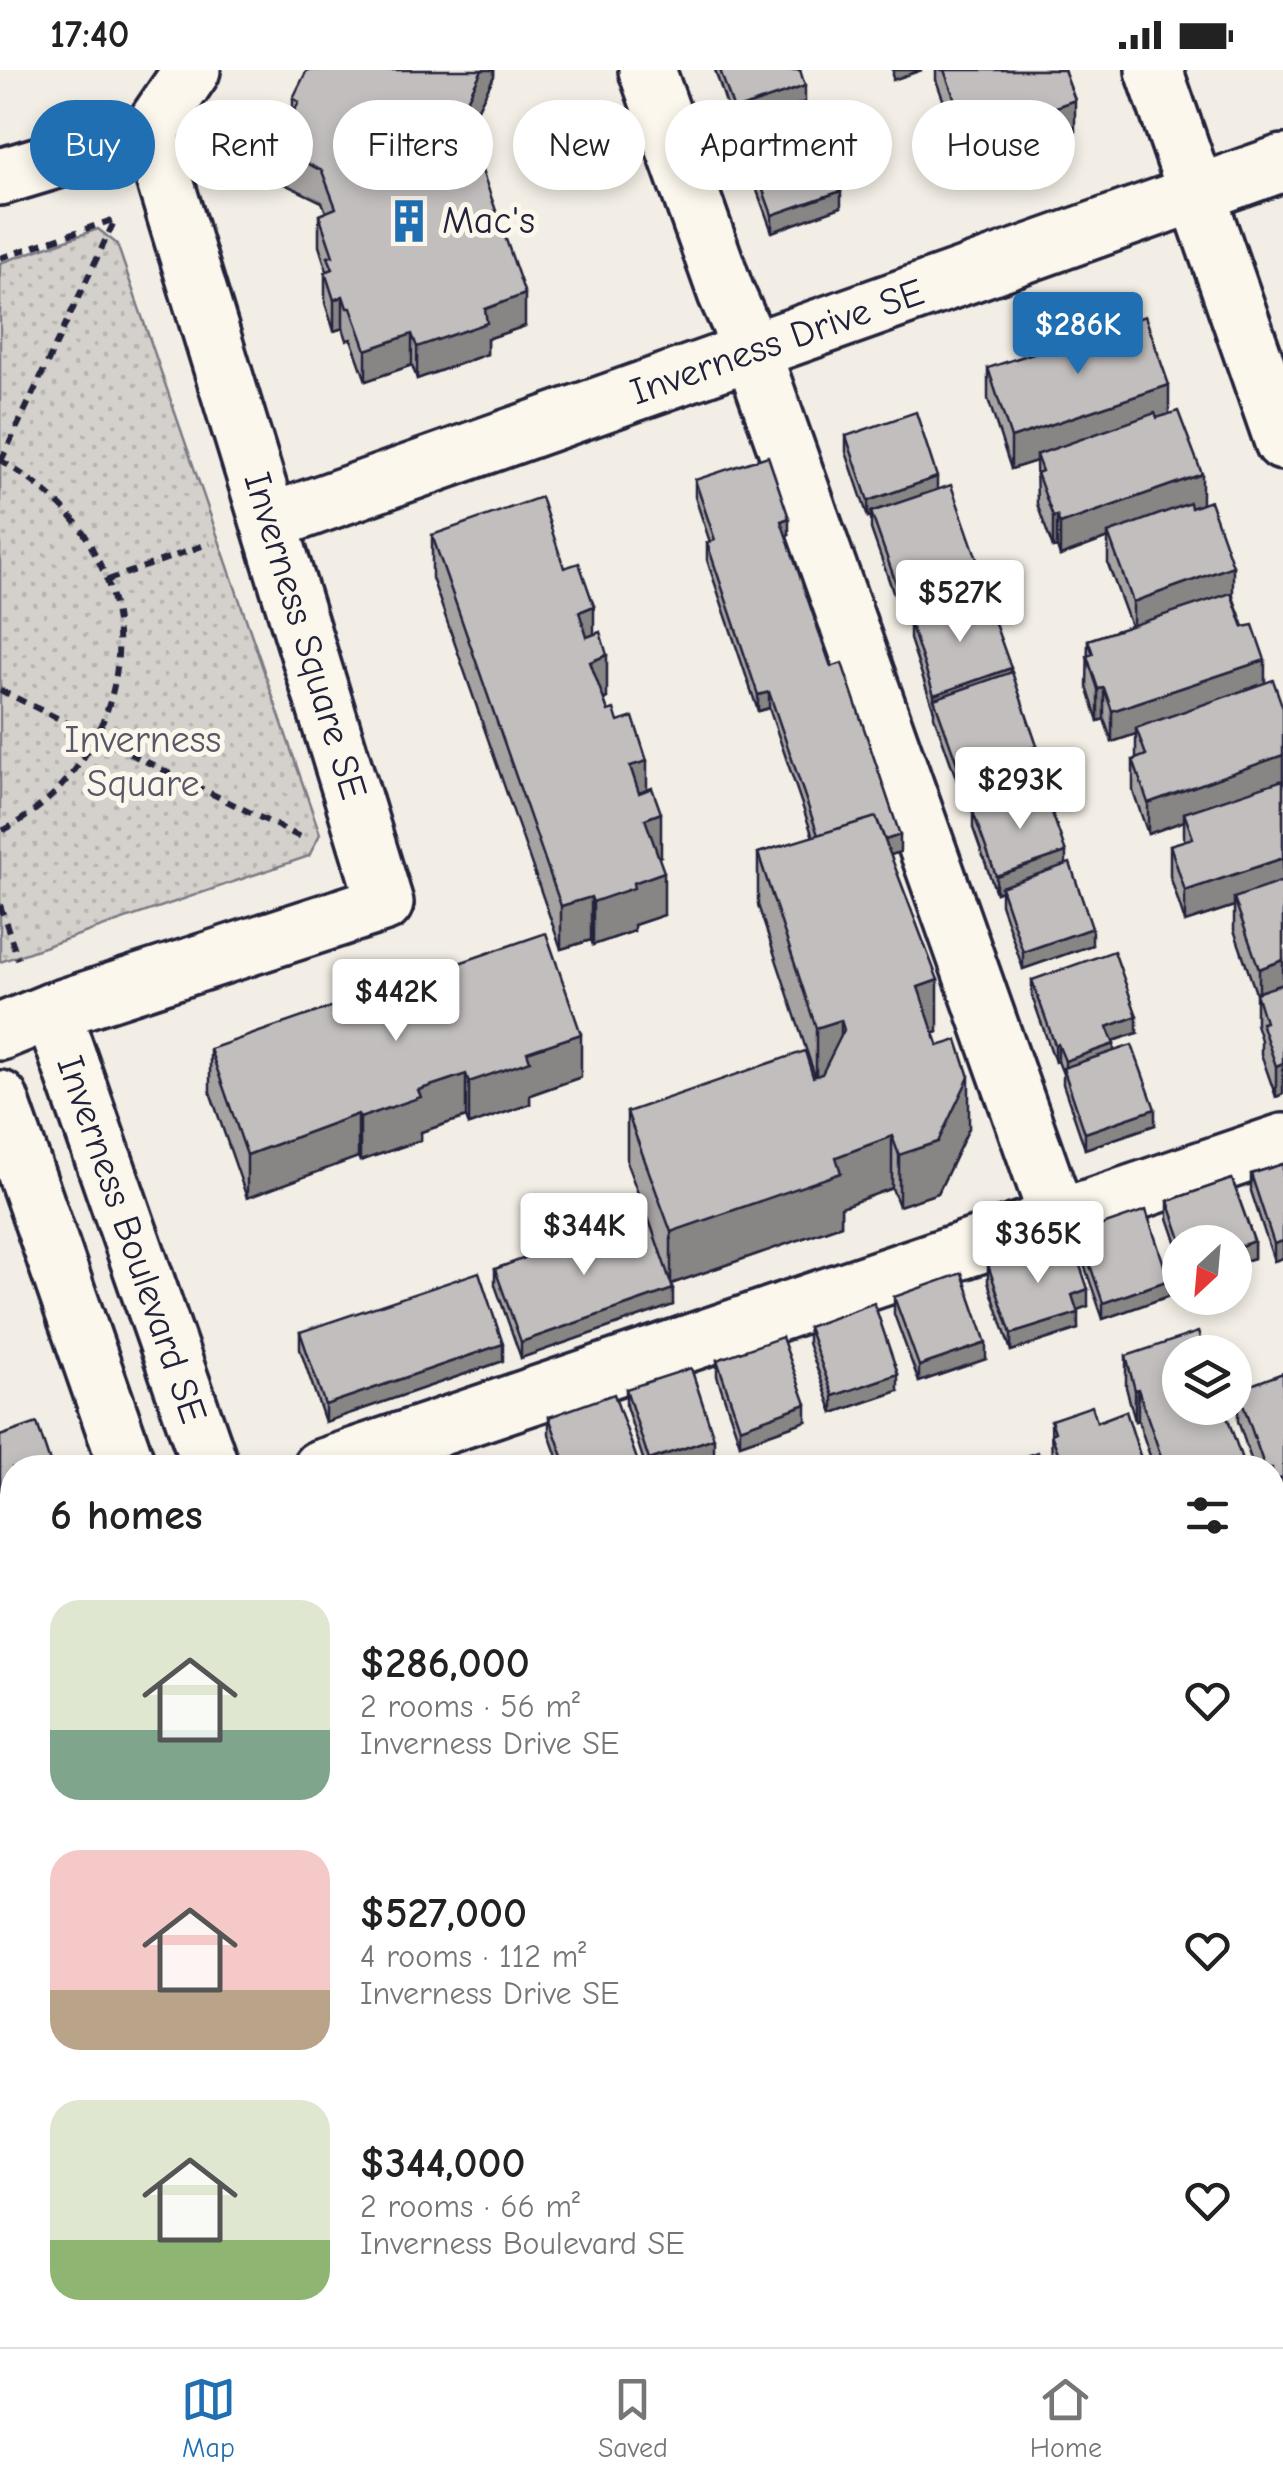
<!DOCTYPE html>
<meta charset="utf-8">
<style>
:root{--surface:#fff;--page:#f6f6f6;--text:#222;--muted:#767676;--line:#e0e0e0;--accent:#1f6fb2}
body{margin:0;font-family:"Comic Neue",sans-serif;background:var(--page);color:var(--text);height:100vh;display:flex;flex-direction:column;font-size:38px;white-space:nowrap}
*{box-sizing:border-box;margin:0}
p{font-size:32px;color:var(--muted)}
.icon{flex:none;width:55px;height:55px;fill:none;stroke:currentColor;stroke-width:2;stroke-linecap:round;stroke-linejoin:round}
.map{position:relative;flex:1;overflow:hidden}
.side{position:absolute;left:0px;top:1385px;width:1285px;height:892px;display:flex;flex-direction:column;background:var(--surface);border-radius:40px 40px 0 0;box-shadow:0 5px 15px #0003}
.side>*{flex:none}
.hud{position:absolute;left:30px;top:30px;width:1225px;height:90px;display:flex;gap:20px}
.needle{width:65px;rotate:206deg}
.controls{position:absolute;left:1162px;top:1155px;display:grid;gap:20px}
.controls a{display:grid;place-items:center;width:90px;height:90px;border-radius:50%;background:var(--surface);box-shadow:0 5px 15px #0003;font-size:50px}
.price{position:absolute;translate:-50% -85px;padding:0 22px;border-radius:10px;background:#fff;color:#222;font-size:32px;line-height:65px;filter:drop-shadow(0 2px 5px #0008)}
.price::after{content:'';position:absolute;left:50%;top:60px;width:30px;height:22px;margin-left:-15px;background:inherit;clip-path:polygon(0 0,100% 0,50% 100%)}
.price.on{background:var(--accent);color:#fff}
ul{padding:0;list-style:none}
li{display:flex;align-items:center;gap:30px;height:250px;padding:0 50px}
li span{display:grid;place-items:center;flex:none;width:280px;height:200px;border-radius:30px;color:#555}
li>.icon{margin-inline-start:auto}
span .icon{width:120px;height:120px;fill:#fffc;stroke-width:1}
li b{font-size:42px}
h2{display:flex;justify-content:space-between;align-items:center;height:120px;padding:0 50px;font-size:42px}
.pill{padding:0 35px;border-radius:45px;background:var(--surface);box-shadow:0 5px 15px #0003;font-size:35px;line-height:90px}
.pill.on{background:var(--accent);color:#fff}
.status{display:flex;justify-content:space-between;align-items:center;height:70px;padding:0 50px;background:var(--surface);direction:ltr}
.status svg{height:28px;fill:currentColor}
.menu{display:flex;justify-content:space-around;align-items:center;height:140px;border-top:2px solid var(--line);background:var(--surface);font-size:28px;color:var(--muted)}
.menu a{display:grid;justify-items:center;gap:5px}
.menu .on{color:var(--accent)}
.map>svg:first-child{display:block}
.park{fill:url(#park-dots);stroke:#7b7a84;stroke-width:2.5}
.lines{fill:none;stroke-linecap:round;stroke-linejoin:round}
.minor-casing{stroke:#22223b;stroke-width:62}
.path{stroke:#22223b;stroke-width:6;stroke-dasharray:10 8;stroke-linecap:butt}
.minor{stroke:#fbf7ec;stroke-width:55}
.wall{fill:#a7a3a3;stroke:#22223b;stroke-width:2.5}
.shaded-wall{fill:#888585;stroke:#22223b;stroke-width:2.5}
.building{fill:#c2bebe;stroke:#22223b;stroke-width:2.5}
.labels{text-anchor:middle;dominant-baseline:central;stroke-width:10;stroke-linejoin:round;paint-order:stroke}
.poi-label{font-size:38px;fill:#22223b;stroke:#fbf7ec;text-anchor:start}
.street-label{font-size:38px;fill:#22223b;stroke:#fbf7ec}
.park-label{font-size:38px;fill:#575766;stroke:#fbf7ec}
</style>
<div class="status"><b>17:40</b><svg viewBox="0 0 49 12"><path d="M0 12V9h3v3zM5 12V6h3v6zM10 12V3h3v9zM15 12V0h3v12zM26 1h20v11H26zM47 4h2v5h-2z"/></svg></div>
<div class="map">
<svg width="1283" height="2277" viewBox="0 0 1283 2277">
<defs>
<pattern id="park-dots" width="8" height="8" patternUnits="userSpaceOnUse" patternTransform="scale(2.5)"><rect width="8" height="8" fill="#d4d1cc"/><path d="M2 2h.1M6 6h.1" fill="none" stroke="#b6b3b0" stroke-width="1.8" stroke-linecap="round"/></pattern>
</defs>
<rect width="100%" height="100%" fill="#f2eee5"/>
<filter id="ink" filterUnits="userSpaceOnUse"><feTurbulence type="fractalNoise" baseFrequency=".01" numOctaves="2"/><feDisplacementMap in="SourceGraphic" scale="20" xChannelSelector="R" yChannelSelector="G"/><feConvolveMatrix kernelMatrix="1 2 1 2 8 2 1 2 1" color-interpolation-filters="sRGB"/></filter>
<g filter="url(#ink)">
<path class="park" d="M98 159 117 174 320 764 309 786 0 892V193Z"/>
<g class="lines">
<g class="minor-casing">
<g id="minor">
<path d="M647 0 726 223 752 281 1057 1146"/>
<path d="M1154 0 1283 372"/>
<path d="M150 62 192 0"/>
<path d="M0 107 150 62"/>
<path id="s1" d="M270 452 1283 93"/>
<path id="s2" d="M52 941 211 1398"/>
<path d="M0 962 52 941 385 833 150 62"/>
<path d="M0 1029 128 1398"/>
<path d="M320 1398 1283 1072"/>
<path d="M0 1503 12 1498"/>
<path d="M1272 1554 1283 1550"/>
<path d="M0 1993 12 1988"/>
<path d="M1272 2067 1283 2063"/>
<path d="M429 2265 433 2277"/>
<path d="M514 2265 519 2277"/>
<path d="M1006 2265 1010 2277"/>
</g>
</g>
<g class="path">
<path d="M0 188 115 149"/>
<path d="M0 390C31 409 58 429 81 459 88 468 93 481 99 492 149 593 97 714 0 762"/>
<path d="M1 391 113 154"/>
<path d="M108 510 210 473"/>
<path d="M0 620 300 767"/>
<path d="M0 835 18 889"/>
</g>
<use href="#minor" class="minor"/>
</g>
<g class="wall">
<path d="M494 0V6L448 99 525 256 487 269V284L417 309 412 295 366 311 351 269 347 270 343 258 334 261 325 233V202L327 201 319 176V145L326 142 322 132 276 110V78L293 44V28Z"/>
<path d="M715 0H800L805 32 734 57Z"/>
<path d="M936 0H1064L1075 62 986 94 978 70 960 76 936 10Z"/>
<path d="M820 65 840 102 835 104 841 137 772 162 747 93V76Z"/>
<path d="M988 298 1169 344 1233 527 1265 613 1283 638V1024L1276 1027 1261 984V970L1256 954V923L1234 860V836L1185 852 1170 806V775L1184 771V751L1148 764 1133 721V690L1136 688V664L1112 672 1104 649 1098 651 1087 617 1088 570 1131 556 1108 494V468L1060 486 1057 477 1053 478 1037 434 1036 391 1011 399 988 329Z"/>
<path d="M846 366 937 419 978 508 898 536 871 459V446L868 447 846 382Z"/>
<path d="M695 410 789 464 786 466 831 597 900 782 890 785 938 962 934 963 969 1058 938 1123 899 1136 892 1118 841 1137V1155L671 1214 673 1235 521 1288 495 1215V1199L646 1145 627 1094V1042L815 1006 758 835V783L813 767 769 638 758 641 707 490V473L710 472 695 427Z"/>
<path d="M432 465 564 498 594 564 607 628 604 630 608 641 618 652 647 720 661 786 658 787 664 845 634 855V861L593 875 591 870 561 879 432 508Z"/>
<path d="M910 552 1011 603 1037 692 960 719 934 646V641L910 569Z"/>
<path d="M973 742 1066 795 1092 875 1023 899 1001 834V821L996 823 973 758Z"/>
<path d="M1032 910 1137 963 1112 971 1114 981 1155 1055 1085 1079 1063 1014V1004L1058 991 1055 992 1032 926Z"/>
<path d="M210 979 581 1007 530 1025V1034L469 1055 466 1047 421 1062V1070L360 1091 358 1087 247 1128 210 1022Z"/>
<path d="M1283 1094V1188L1274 1191 1251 1121V1104Z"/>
<path d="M1232 1109 1254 1171V1188L1235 1194V1172H1180V1183L1168 1148V1131Z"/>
<path d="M1079 1163 1169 1226 1103 1249 1079 1180Z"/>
<path d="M1055 1180 1088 1236 1077 1240 1078 1259 1011 1281 988 1212V1195Z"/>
<path d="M894 1227 986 1289 919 1312 894 1244Z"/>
<path d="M808 1257 898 1321 833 1343 808 1273Z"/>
<path d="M300 1262 503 1291 325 1352 300 1279Z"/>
<path d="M1126 1286 1245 1398H1154L1138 1350 1135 1351 1126 1317Z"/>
<path d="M717 1290 806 1351 740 1374 717 1306Z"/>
<path d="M1283 1303V1438L1272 1442V1398H1254L1238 1351V1320Z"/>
<path d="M626 1319 714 1385 676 1398H646L626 1336Z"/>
<path d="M549 1347 640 1398H561L549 1364Z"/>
<path d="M1051 1350 1097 1352 1144 1398H1052Z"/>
<path d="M12 1532V1602L0 1567V1536Z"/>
<path d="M1283 1653V1810L1272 1778V1657Z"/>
<path d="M1283 2088V2187L1272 2178V2100Z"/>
<path d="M12 2228V2265H99L103 2277H16L6 2247V2230Z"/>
<path d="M181 2265H349L353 2277H181Z"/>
<path d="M644 2265H778V2277H648Z"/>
<path d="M893 2265H974L978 2277H893Z"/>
<path d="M1055 2265H1154L1155 2277H1059Z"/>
</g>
<g class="shaded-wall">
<path d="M482 0H494V6L439 117V86Z"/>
<path d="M893 0H922L893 10Z"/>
<path d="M805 16V32L734 57V40Z"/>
<path d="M1075 30V62L986 94V62Z"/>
<path d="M978 39V70L960 76V44Z"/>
<path d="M840 86V102L830 106V89Z"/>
<path d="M841 121V137L772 162V145Z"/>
<path d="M525 224V256L487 269V284L417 309V277L485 239Z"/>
<path d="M343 226V258L334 261V230Z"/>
<path d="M412 264V295L366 311V280Z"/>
<path d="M1169 315V346L1036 385V391L1011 399V368Z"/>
<path d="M1202 404V435L1108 463V468L1060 486V454Z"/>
<path d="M937 407V423L871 442V446L868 447V431Z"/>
<path d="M1057 446V477L1053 478V447Z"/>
<path d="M789 448V464L781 468V451Z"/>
<path d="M978 492V508L898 536V519Z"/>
<path d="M1233 496V527L1133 563V532Z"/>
<path d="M594 536V579L579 585V542Z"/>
<path d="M607 585V628L590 635V592Z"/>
<path d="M1265 590V621L1136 658V664L1112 672V641Z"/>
<path d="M1011 598V614L934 630V625Z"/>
<path d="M1104 618V649L1098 651V619Z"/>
<path d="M769 622V638L758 641V625Z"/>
<path d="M1037 676V692L960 719V702Z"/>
<path d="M1283 685V717L1184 743V751L1148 764V733Z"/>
<path d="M647 691V734L630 739V696Z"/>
<path d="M661 743V786L645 792V749Z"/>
<path d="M900 765V782L826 806V790Z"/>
<path d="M1066 782V799L1001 817V821L996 823V806Z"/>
<path d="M1283 788V819L1234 828V836L1185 852V821Z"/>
<path d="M664 802V845L634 855V861L593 875V832L633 813Z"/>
<path d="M591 827V870L561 879V836Z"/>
<path d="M1092 858V875L1023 899V882Z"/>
<path d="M1283 890V921L1259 930V899Z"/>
<path d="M938 910V962L918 968V917Z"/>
<path d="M1137 946V963L1107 973V957Z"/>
<path d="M841 950V1002L816 1010V958Z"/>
<path d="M581 964V1007L530 1025V1034L469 1055V1012L527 982Z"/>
<path d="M1058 974V991L1055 992V975Z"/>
<path d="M1114 974V991L1065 1003V991Z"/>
<path d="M1283 993V1024L1276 1027V996Z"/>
<path d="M466 1004V1047L421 1062V1070L360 1091V1048L418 1020Z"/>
<path d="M969 1007V1058L938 1123 899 1136V1085Z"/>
<path d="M1155 1039V1055L1085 1079V1063Z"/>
<path d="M358 1044V1087L247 1128V1085Z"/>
<path d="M892 1066V1118L841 1137V1155L671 1214V1162L836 1087Z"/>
<path d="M1254 1171V1188L1235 1194V1178Z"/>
<path d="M1283 1171V1188L1274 1191V1174Z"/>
<path d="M1169 1210V1226L1103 1249V1233Z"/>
<path d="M673 1219V1235L521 1288V1272Z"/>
<path d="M1088 1219V1236L1072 1242V1225Z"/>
<path d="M1078 1243V1259L1011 1281V1264Z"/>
<path d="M986 1273V1289L919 1312V1296Z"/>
<path d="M503 1274V1291L325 1352V1335Z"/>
<path d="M898 1304V1321L833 1343V1326Z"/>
<path d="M1138 1319V1350L1135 1351V1320Z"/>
<path d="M806 1334V1351L740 1374V1358Z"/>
<path d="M714 1368V1385L676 1398H649V1390Z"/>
<path d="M1283 1407V1438L1272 1442V1411Z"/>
<path d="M12 1443V1460L0 1464V1447Z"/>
<path d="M12 1833V1865L0 1869V1838Z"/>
<path d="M1283 1995V2012L1272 2015V1999Z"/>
<path d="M12 2169V2185L0 2190V2173Z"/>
<path d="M770 2265H778V2277H737Z"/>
<path d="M1155 2268V2277H1128Z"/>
</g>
<g class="building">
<path d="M307 0H482L439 86 445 100 478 89 525 224 485 239 487 253 417 277 412 264 366 280 351 238H347L343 226 334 230 325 202 333 199 328 187 333 186 319 145 336 138 322 101 276 78 299 32 293 28Z"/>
<path d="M720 0H800L805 16 734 40Z"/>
<path d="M944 0H1064L1075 30 986 62 978 39 960 44Z"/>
<path d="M816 52 820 65 831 61 840 86 830 89 841 121 772 145 747 76Z"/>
<path d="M1145 246 1169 315 1011 368 988 298Z"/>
<path d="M1178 341 1202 404 1060 454 1057 446 1053 447 1037 403 1042 401 1036 385 1155 343 1157 348Z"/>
<path d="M916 342 937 407 868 431 846 366Z"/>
<path d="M768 386 789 448 781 451 831 597 842 593 900 765 885 770 876 747 818 765 769 622 758 625 707 473 715 470 695 410Z"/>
<path d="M951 415 978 492 898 519 871 442Z"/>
<path d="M541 427 564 498 579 493 594 536 579 542 587 567 600 562 607 585 590 592 608 641 614 639 618 652 633 647 647 691 630 696 639 723 652 718 661 743 645 749 664 802 633 813 634 818 593 832 591 827 561 836 432 465Z"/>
<path d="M1210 431 1233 496 1133 532 1108 463 1190 433 1191 438Z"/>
<path d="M1231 523 1243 557 1253 555 1265 590 1112 641 1104 618 1098 619 1087 586 1093 584 1088 570Z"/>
<path d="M985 526 1011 598 934 625 910 552Z"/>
<path d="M1012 602 1037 676 960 702 934 629Z"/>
<path d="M1273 610 1283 638V685L1148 733 1133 690 1146 685 1136 658Z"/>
<path d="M1283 710V788L1185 821 1170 775 1193 768 1184 743Z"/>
<path d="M1043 717 1066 782 996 806 973 742Z"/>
<path d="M876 747 938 910 918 917 938 976 957 970 969 1007 938 1072 899 1085 892 1066 836 1087 841 1103 671 1162 627 1042 805 981 813 1007 822 1004 844 960 841 950 816 958 758 783Z"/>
<path d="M1070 793 1092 858 1023 882 1001 817Z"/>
<path d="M1283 811V890L1259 899 1234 828Z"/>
<path d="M546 863 581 964 527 982 530 991 469 1012 466 1004 418 1020 421 1027 360 1048 358 1044 247 1085 210 979Z"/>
<path d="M1114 881 1137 946 1107 957 1114 974 1065 991 1058 974 1055 975 1032 910Z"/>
<path d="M1283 914V993L1276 996 1261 953 1265 952 1256 923Z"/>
<path d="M1132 975 1155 1039 1085 1063 1063 998Z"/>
<path d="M1283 1094V1171L1274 1174 1251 1104Z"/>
<path d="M1232 1109 1254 1171 1235 1178V1172H1182L1168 1131Z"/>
<path d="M1146 1140 1169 1210 1103 1233 1079 1163Z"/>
<path d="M647 1144 673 1219 521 1272 495 1199Z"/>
<path d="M1052 1174 1055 1180 1073 1175 1088 1219 1072 1225 1078 1243 1011 1264 988 1195Z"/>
<path d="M479 1202 503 1274 325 1335 300 1262Z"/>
<path d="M962 1203 986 1273 919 1296 894 1227Z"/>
<path d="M874 1233 898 1304 833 1326 808 1257Z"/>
<path d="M1198 1262 1205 1282H1180V1338H1224L1245 1398H1165L1138 1319 1135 1320 1126 1286Z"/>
<path d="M782 1267 806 1334 740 1358 717 1290Z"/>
<path d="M691 1298 714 1368 649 1390 626 1319Z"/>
<path d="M1283 1303V1407L1272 1411V1398H1265L1238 1320Z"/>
<path d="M614 1324 640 1398H567L549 1347Z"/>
<path d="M1092 1336 1097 1352 1126 1341 1144 1398H1064L1051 1364 1055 1362 1051 1350Z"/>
<path d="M37 1353 52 1398H12V1443L0 1447V1366Z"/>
<path d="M1037 1382 1042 1398H991Z"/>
<path d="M427 1391 429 1398H407Z"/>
<path d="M825 1392 827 1397 839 1392 841 1398H809Z"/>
<path d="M12 1532V1586L0 1551V1536Z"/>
<path d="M1283 1653V1779L1272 1747V1657Z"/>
<path d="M12 1721V1833L0 1838V1726Z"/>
<path d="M1283 1903V1995L1272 1999V1906Z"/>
<path d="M1283 2088V2171L1272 2162V2100Z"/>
<path d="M12 2096V2169L0 2173V2101Z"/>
<path d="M12 2228V2249L6 2230Z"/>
<path d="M18 2265H99L103 2277H22Z"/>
<path d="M184 2265H349L353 2277H188Z"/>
<path d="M655 2265H770L737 2277H660Z"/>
<path d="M895 2265H974L978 2277H899Z"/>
<path d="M1060 2265H1154L1155 2268 1128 2277H1065Z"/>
</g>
</g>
<defs>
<g id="building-bare" transform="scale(3.45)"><path d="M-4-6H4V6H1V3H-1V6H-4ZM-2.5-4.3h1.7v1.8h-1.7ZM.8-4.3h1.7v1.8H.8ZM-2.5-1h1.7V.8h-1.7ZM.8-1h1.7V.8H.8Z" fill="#1f6fb2" stroke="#fbf7ec" stroke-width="2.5" paint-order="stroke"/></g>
</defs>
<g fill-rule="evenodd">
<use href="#building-bare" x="409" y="151"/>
</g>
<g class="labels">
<g class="poi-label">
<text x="442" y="151">Mac's</text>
</g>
<g class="street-label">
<text stroke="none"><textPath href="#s1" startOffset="538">Inverness Drive SE</textPath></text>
<text transform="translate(305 566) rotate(73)">Inverness Square SE</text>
<text stroke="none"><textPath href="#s2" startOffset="242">Inverness Boulevard SE</textPath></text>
</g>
<g class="park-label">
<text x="143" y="670">Inverness<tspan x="143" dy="44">Square</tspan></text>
</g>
</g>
</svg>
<div class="controls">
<a><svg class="needle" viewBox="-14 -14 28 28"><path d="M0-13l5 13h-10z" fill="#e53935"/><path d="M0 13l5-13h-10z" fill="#767676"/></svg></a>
<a><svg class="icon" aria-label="layers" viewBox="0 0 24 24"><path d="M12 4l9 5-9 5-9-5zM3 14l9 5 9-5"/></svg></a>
</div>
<b class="price on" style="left:1078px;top:307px">$286K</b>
<b class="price" style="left:960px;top:575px">$527K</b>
<b class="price" style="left:1020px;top:762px">$293K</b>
<b class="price" style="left:396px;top:974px">$442K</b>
<b class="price" style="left:584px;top:1208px">$344K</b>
<b class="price" style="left:1038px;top:1216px">$365K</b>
<div class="hud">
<a class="pill on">Buy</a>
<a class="pill">Rent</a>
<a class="pill">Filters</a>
<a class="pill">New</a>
<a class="pill">Apartment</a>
<a class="pill">House</a>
</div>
<section class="side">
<h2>6 homes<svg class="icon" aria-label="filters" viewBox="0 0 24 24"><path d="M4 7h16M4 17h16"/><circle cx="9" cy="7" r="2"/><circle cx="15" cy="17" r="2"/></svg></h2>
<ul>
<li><span style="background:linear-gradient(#dfe7d0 65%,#7fa58c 0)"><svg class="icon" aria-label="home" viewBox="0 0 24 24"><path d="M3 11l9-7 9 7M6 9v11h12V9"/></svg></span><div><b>$286,000</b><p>2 rooms · 56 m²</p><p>Inverness Drive SE</p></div><svg class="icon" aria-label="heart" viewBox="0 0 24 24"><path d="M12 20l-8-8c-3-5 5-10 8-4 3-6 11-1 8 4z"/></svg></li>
<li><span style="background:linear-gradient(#f6c9c9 70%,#b9a48a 0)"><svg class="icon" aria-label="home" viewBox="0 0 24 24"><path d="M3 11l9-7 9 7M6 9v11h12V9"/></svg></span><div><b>$527,000</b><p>4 rooms · 112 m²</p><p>Inverness Drive SE</p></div><svg class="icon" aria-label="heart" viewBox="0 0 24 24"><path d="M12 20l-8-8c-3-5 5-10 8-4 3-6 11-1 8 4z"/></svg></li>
<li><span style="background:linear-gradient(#dfe7d0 70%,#8fb573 0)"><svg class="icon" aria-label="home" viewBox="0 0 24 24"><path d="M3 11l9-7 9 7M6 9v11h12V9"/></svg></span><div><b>$344,000</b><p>2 rooms · 66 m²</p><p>Inverness Boulevard SE</p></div><svg class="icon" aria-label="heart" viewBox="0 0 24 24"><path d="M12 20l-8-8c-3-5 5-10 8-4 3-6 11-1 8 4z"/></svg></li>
</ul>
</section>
</div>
<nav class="menu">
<a class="on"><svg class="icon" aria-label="map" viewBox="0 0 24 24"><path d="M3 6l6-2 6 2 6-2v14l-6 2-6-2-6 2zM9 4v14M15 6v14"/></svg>Map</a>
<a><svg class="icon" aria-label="saved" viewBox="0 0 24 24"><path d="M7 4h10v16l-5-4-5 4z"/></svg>Saved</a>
<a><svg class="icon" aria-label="home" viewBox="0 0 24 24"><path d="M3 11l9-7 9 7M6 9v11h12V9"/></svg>Home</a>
</nav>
